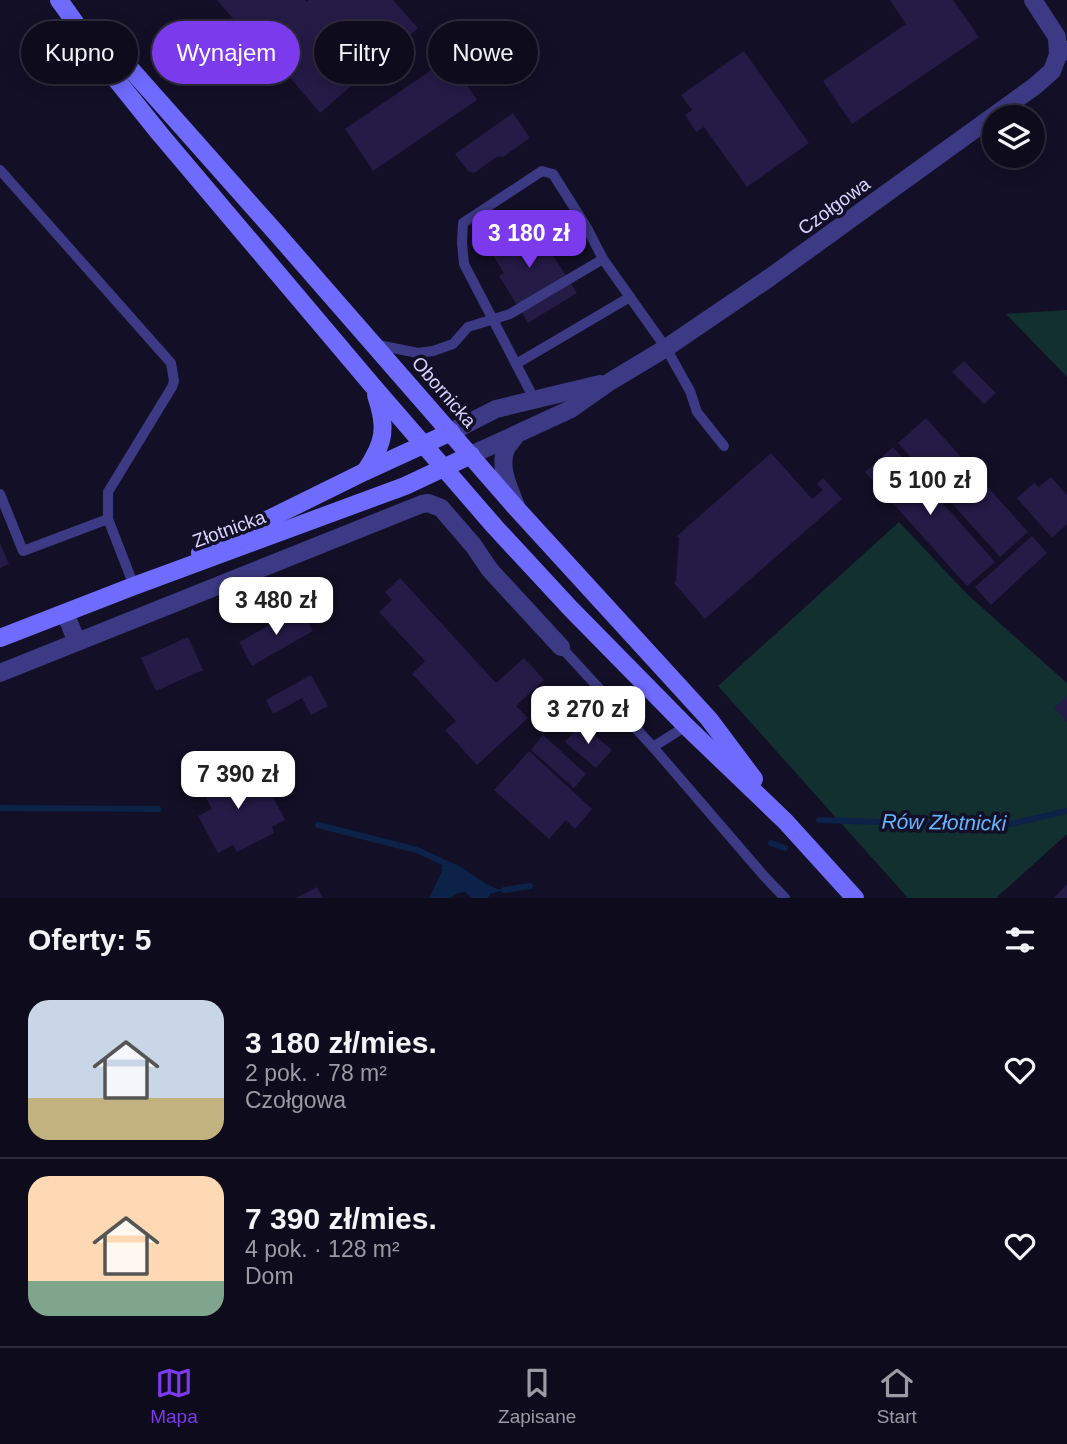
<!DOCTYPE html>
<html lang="pl">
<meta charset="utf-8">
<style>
:root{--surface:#0e0b1c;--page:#1c1929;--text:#f1f3f6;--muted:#9b9ba3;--line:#2e2b3b;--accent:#7c3aed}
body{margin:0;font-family:Arial,sans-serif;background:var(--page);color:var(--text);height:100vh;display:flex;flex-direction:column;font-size:26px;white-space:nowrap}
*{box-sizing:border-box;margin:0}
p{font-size:23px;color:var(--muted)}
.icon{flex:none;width:38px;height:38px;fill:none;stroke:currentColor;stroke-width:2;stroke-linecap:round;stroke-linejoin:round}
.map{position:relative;height:898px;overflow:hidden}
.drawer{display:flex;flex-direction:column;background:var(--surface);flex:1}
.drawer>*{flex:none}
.top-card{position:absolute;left:21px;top:21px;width:700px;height:63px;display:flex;gap:14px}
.buttons{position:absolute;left:982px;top:105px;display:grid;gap:14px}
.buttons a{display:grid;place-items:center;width:63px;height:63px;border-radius:50%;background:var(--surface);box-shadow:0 4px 18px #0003,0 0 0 2px var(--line);font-size:35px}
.price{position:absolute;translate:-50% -60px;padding:0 16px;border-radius:14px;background:#fff;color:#222;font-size:23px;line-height:46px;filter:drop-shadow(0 2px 4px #0008)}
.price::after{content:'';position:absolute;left:50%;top:42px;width:21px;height:16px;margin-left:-10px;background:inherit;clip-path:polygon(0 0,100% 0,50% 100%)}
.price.on{background:var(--accent);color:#fff}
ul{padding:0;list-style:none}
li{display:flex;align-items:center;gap:21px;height:175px;padding:0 28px}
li+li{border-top:2px solid var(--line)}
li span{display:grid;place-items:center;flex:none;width:196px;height:140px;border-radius:21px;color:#555}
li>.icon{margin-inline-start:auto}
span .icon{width:84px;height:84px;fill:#fffc;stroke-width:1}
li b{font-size:30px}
h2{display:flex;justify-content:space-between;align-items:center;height:84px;padding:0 28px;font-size:30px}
.chip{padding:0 24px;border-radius:32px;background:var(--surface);box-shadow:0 4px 18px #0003,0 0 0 2px var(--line);font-size:24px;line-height:63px}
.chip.on{background:var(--accent);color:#fff}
.menu{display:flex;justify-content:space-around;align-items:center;height:98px;border-top:2px solid var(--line);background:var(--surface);font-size:19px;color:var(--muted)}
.menu a{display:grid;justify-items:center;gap:4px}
.menu .on{color:var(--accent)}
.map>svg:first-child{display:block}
.green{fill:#12302f}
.water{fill:#0c2248}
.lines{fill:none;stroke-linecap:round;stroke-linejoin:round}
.stream{stroke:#0c2248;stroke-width:6}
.building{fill:#241b47}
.lane{stroke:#3d3a85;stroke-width:10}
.street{stroke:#3d3a85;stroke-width:18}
.secondary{stroke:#6f6bff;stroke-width:18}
.labels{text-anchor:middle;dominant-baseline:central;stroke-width:7;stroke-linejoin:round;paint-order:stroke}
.street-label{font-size:19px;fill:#d9d4ff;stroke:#130f26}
.water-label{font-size:21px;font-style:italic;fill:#62b6ff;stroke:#130f26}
</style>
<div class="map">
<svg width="1067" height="898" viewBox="0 0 1067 898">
<rect width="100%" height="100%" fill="#130f26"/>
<g class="green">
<path d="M1067 310V377L1006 314Z"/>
<path d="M899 522 967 594 1067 683V834L996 898H908L718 686Z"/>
</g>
<path class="water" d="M448 861C468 868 483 887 504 890L490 894 488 898H472L465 892 458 893 450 898H429L442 871 441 867Z"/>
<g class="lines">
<g class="stream">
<path d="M0 808 158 809"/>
<path d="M819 820 1002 826 1067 811"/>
<path d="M318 825 417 850 445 863"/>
<path d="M771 843 785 848"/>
<path d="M504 890 530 886"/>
</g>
</g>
<g class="building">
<path d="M217 0H305L307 2 309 0H393L418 28 320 113 257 39 253 42Z"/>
<path d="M890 0H953L979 37 852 124 823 81 906 24Z"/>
<path d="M744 51 809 143 747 187 704 127 696 132 685 115 692 110 681 95Z"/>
<path d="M449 58 477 100 373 171 345 129Z"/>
<path d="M513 113 530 138 503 157 498 156 474 173 468 171 455 154Z"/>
<path d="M525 215 537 234 532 237 540 250 547 246 577 293 528 323 499 276 504 273 484 241Z"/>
<path d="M964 361 996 393 984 404 952 372Z"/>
<path d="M926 418 1028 532 1000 557 898 443Z"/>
<path d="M893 447 995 562 967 586 865 472Z"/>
<path d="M771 453 812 499 823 490 817 484 823 478 842 499 705 619 674 583 676 581 679 538 677 536Z"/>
<path d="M1051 477 1067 495V524L1052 538 1017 498 1034 483 1039 487Z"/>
<path d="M1032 536 1047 553 991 605 975 587Z"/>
<path d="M0 543 9 564 0 568Z"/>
<path d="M400 578 496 683 524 658 544 680 516 706 528 718 477 765 445 730 456 721 412 674 425 661 379 612 392 600 385 592Z"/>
<path d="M300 608 313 631 252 666 239 642Z"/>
<path d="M188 637 203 670 156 691 141 658Z"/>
<path d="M311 675 328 706 311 715 302 698 273 714 266 700Z"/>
<path d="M1067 696V722L1054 707Z"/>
<path d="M581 724 612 750 596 768 565 742Z"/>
<path d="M543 735 586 774 574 788 531 750Z"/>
<path d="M529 751 592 809 575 829 566 820 549 839 494 790Z"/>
<path d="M236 764 251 791 266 783 285 820 272 827 274 833 237 852 233 845 218 853 198 816 212 809 199 784Z"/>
<path d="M1067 884V898H1054Z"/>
<path d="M317 887 323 898H296Z"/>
</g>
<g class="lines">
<g class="lane">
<path d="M0 170 171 363 174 381 172 387 108 492V519L134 586"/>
<path d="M373 344 418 353 433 351 453 344 468 327 510 314 603 259 666 348 690 391 697 412 724 446"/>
<path d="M516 364 630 297"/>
<path d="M531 400 530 391 464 264 462 243 463 223 542 171 553 174 587 228 603 259"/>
<path d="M0 494 23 551 108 519"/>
<path d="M561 647 653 747 764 876 785 898"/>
<path d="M653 747 686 726"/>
</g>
<g class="street">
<path d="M1033 0 1057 37 1058 55"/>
<path d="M451 432 496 409 600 384"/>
<path d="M471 455 571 409 611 381 666 348 769 278 1035 86 1052 71 1058 55 1067 50"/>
<path d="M516 506C510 490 498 467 506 449 508 445 513 440 516 435"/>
<path d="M65 613 77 642"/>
<path d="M0 673 422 504 428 503 441 508 473 545 490 570 561 647"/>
</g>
<g class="secondary">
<path d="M59 0 111 73 160 134 372 385 495 527 571 609 686 726 785 821 855 898"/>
<path d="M91 29 128 66 278 235 517 509 709 719 754 779"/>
<path d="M366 470C385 442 387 427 376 395"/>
<path d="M200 553 364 472 451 432"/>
<path d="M0 638 134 586 405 486 471 455"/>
</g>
</g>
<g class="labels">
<g class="street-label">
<text transform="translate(834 206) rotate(-36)">Czołgowa</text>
<text transform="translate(444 392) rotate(49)">Obornicka</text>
<text transform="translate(229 529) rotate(-20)">Złotnicka</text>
</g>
<g class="water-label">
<text transform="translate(944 822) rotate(1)">Rów Złotnicki</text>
</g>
</g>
</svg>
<div class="buttons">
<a><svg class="icon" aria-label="layers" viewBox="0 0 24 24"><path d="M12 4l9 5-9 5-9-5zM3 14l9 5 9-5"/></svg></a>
</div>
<b class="price on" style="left:529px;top:270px">3 180 zł</b>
<b class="price" style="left:930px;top:517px">5 100 zł</b>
<b class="price" style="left:276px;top:637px">3 480 zł</b>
<b class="price" style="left:588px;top:746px">3 270 zł</b>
<b class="price" style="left:238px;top:811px">7 390 zł</b>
<div class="top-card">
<a class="chip">Kupno</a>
<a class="chip on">Wynajem</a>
<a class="chip">Filtry</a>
<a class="chip">Nowe</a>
</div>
</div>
<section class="drawer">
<h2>Oferty: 5<svg class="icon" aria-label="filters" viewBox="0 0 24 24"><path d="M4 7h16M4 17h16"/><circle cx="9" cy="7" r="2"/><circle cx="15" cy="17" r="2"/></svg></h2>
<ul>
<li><span style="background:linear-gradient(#c9d6e8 70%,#c2b280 0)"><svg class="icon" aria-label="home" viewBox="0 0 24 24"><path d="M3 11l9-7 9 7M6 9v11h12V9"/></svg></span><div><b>3 180 zł/mies.</b><p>2 pok. · 78 m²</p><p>Czołgowa</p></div><svg class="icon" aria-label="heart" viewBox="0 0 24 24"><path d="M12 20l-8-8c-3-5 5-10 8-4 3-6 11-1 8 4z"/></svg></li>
<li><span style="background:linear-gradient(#ffd9b3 75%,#7fa58c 0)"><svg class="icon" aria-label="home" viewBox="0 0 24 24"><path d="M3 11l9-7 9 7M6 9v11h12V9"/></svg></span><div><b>7 390 zł/mies.</b><p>4 pok. · 128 m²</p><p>Dom</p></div><svg class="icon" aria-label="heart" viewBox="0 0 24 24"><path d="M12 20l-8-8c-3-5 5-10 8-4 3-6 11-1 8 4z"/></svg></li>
</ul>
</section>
<nav class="menu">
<a class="on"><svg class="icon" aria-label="map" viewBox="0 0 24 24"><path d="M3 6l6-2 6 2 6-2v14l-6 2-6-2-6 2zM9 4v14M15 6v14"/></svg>Mapa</a>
<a><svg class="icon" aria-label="saved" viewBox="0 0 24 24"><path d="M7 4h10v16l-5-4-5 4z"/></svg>Zapisane</a>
<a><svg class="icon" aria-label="home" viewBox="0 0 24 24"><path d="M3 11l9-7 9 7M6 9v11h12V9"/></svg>Start</a>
</nav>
